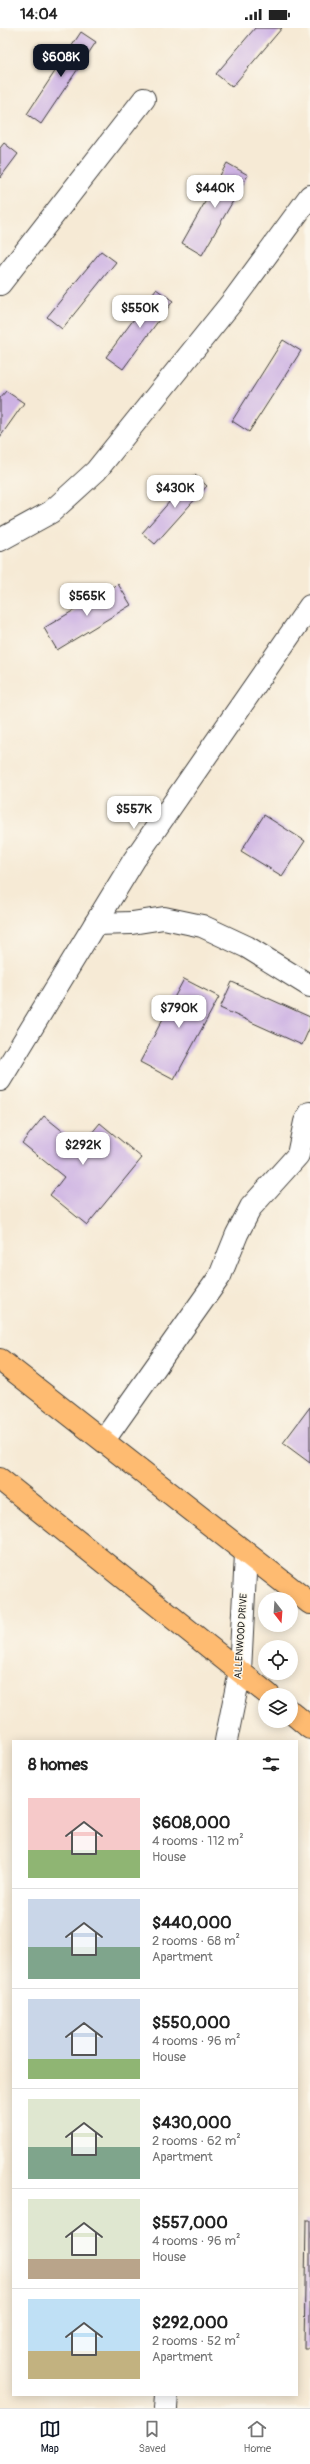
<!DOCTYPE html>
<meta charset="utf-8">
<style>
:root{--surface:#fff;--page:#f2f2f2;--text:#222;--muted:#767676;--line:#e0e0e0;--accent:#111827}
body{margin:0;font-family:Pangolin,sans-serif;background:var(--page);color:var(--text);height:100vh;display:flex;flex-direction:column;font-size:15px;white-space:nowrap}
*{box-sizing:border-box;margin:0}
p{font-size:13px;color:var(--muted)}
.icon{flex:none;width:22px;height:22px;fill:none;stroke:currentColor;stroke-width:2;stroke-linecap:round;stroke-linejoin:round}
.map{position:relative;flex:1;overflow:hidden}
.side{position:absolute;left:12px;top:1712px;width:286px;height:656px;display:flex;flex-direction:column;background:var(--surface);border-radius:0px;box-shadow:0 2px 10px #0003}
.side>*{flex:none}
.needle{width:26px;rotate:163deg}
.controls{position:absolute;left:258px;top:1564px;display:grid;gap:8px}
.controls a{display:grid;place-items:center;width:40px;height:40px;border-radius:50%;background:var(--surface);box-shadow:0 2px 10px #0003;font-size:20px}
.price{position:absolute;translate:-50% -34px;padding:0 9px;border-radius:8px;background:#fff;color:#222;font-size:13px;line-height:26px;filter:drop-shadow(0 1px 2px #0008)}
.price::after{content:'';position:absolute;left:50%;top:24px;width:12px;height:9px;margin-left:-6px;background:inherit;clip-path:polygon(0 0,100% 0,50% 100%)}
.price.active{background:var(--accent);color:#fff}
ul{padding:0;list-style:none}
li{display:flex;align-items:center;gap:12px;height:100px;padding:0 16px}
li+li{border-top:1px solid var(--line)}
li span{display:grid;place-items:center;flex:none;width:112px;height:80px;border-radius:0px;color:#555}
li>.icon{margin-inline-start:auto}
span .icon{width:48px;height:48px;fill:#fffc;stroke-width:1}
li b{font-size:17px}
h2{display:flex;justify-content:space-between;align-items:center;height:48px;padding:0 16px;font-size:17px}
.status{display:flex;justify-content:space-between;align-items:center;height:28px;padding:0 20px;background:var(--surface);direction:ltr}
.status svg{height:11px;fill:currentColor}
.tab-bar{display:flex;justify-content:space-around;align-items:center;height:56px;border-top:1px solid var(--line);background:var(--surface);font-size:11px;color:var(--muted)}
.tab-bar a{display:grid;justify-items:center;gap:2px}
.tab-bar .active{color:var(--accent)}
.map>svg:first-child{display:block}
.building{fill:#cdb2e3}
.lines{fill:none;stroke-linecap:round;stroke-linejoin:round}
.minor-casing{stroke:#3d3b38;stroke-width:24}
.major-casing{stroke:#3d3b38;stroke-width:24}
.minor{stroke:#fff;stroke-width:22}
.major{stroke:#febb71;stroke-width:22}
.labels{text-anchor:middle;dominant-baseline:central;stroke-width:3;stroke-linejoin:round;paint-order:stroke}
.street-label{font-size:10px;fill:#1c1c1c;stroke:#fbf7ec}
</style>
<div class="status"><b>14:04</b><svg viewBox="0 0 49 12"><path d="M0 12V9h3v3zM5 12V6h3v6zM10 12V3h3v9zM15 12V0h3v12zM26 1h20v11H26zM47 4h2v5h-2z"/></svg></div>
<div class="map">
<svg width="310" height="2380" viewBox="0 0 310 2380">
<rect width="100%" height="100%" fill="#fbf7ec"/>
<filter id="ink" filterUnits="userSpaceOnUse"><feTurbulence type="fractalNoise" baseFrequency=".025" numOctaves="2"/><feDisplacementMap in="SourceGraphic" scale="8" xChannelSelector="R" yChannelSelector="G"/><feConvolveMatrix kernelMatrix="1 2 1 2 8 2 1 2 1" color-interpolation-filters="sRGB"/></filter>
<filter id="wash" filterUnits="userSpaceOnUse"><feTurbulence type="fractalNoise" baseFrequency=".012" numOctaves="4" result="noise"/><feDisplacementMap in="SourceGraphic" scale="16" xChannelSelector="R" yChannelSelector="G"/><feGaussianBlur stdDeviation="0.9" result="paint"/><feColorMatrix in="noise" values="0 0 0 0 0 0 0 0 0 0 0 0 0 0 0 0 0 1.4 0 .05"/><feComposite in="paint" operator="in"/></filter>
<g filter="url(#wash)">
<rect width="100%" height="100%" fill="#f6ead5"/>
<g id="blocks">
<g class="building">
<path d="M255 0H282L232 59 216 46Z"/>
<path d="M81 4 96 14 41 96 27 86Z"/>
<path d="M4 115 18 126 0 150V120Z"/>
<path d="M227 135 248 147 202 227 182 215Z"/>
<path d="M101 223 116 234 62 301 47 289Z"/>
<path d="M156 261 173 273 123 341 106 329Z"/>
<path d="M283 312 301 323 249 404 232 393Z"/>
<path d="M6 363 24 375 0 409V370Z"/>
<path d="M194 446 207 458 155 516 142 505Z"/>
<path d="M118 556 131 577 57 622 44 600Z"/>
<path d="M264 787 305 813 282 848 241 823Z"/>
<path d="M184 951 219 969 174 1052 140 1034Z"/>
<path d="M232 954 310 989V999L302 1017 220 980Z"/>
<path d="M44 1088 81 1118 100 1095 142 1130 87 1197 50 1167 64 1149 22 1115Z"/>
<path d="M310 1379V1435L283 1415Z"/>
<path d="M306 2192H310V2320H304Z"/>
</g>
</g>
</g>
<g filter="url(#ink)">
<use href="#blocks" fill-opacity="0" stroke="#3d3b38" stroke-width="1"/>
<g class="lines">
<g class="minor-casing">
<g id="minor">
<path d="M0 256 144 71"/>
<path d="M0 512 51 484 96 443 232 274 310 168"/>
<path d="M95 896 132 895 164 890 202 898 247 919 310 958"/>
<path d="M0 1052 134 832 310 578"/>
<path d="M104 1412 220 1248 237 1206 251 1179 298 1127 305 1094 310 1085"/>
<path d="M226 1713 240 1643 246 1526"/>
<path d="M166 2380 167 2367"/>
</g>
</g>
<g class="major-casing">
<g id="major">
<path d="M0 1332 310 1575"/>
<path d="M0 1451 269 1667"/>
<path d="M291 1684 310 1700"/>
</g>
</g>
<use href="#minor" class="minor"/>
<use href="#major" class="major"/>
</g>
</g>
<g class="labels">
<g class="street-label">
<text transform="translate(241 1608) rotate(-86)">ALLENWOOD DRIVE</text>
</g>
</g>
</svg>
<div class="controls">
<a><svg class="needle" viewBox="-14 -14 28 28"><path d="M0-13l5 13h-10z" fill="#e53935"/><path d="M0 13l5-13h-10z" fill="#767676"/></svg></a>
<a><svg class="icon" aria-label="locate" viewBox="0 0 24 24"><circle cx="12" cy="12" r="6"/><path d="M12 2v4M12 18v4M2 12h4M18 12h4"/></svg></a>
<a><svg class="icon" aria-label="layers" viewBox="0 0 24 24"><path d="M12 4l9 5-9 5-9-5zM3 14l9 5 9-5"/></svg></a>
</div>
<b class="price active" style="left:61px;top:50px">$608K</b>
<b class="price" style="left:215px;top:181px">$440K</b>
<b class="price" style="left:140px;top:301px">$550K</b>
<b class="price" style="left:175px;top:481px">$430K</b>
<b class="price" style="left:87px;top:589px">$565K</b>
<b class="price" style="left:134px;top:802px">$557K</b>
<b class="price" style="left:179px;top:1001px">$790K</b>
<b class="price" style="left:83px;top:1138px">$292K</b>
<section class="side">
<h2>8 homes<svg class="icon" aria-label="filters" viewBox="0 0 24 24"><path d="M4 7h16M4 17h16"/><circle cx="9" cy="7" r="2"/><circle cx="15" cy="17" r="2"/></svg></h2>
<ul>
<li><span style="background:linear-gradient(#f6c9c9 65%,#8fb573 0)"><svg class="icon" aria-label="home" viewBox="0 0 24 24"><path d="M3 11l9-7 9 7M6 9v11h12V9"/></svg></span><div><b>$608,000</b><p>4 rooms · 112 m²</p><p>House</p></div></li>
<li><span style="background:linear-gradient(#c9d6e8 60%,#7fa58c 0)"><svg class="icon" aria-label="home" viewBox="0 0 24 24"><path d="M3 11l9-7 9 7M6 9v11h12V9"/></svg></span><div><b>$440,000</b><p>2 rooms · 68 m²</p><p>Apartment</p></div></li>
<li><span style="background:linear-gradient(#c9d6e8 75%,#8fb573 0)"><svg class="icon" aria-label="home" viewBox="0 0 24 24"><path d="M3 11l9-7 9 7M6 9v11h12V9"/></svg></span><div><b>$550,000</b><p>4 rooms · 96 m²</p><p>House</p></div></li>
<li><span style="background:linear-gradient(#dfe7d0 60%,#7fa58c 0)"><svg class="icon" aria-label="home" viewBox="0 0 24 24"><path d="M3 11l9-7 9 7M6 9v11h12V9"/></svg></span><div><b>$430,000</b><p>2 rooms · 62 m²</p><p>Apartment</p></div></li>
<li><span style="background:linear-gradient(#dfe7d0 75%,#b9a48a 0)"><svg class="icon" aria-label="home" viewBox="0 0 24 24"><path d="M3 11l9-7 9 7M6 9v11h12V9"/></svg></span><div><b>$557,000</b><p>4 rooms · 96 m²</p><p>House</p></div></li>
<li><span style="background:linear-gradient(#bfe0f5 65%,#c2b280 0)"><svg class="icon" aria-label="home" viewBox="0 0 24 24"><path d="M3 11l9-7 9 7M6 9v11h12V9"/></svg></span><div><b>$292,000</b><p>2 rooms · 52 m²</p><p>Apartment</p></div></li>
</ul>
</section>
</div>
<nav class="tab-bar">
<a class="active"><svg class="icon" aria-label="map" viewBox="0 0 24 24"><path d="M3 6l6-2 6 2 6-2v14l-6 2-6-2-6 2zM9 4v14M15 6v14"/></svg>Map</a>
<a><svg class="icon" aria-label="saved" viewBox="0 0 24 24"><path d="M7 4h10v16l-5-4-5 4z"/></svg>Saved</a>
<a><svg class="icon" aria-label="home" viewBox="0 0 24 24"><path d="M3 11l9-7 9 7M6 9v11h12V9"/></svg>Home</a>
</nav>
